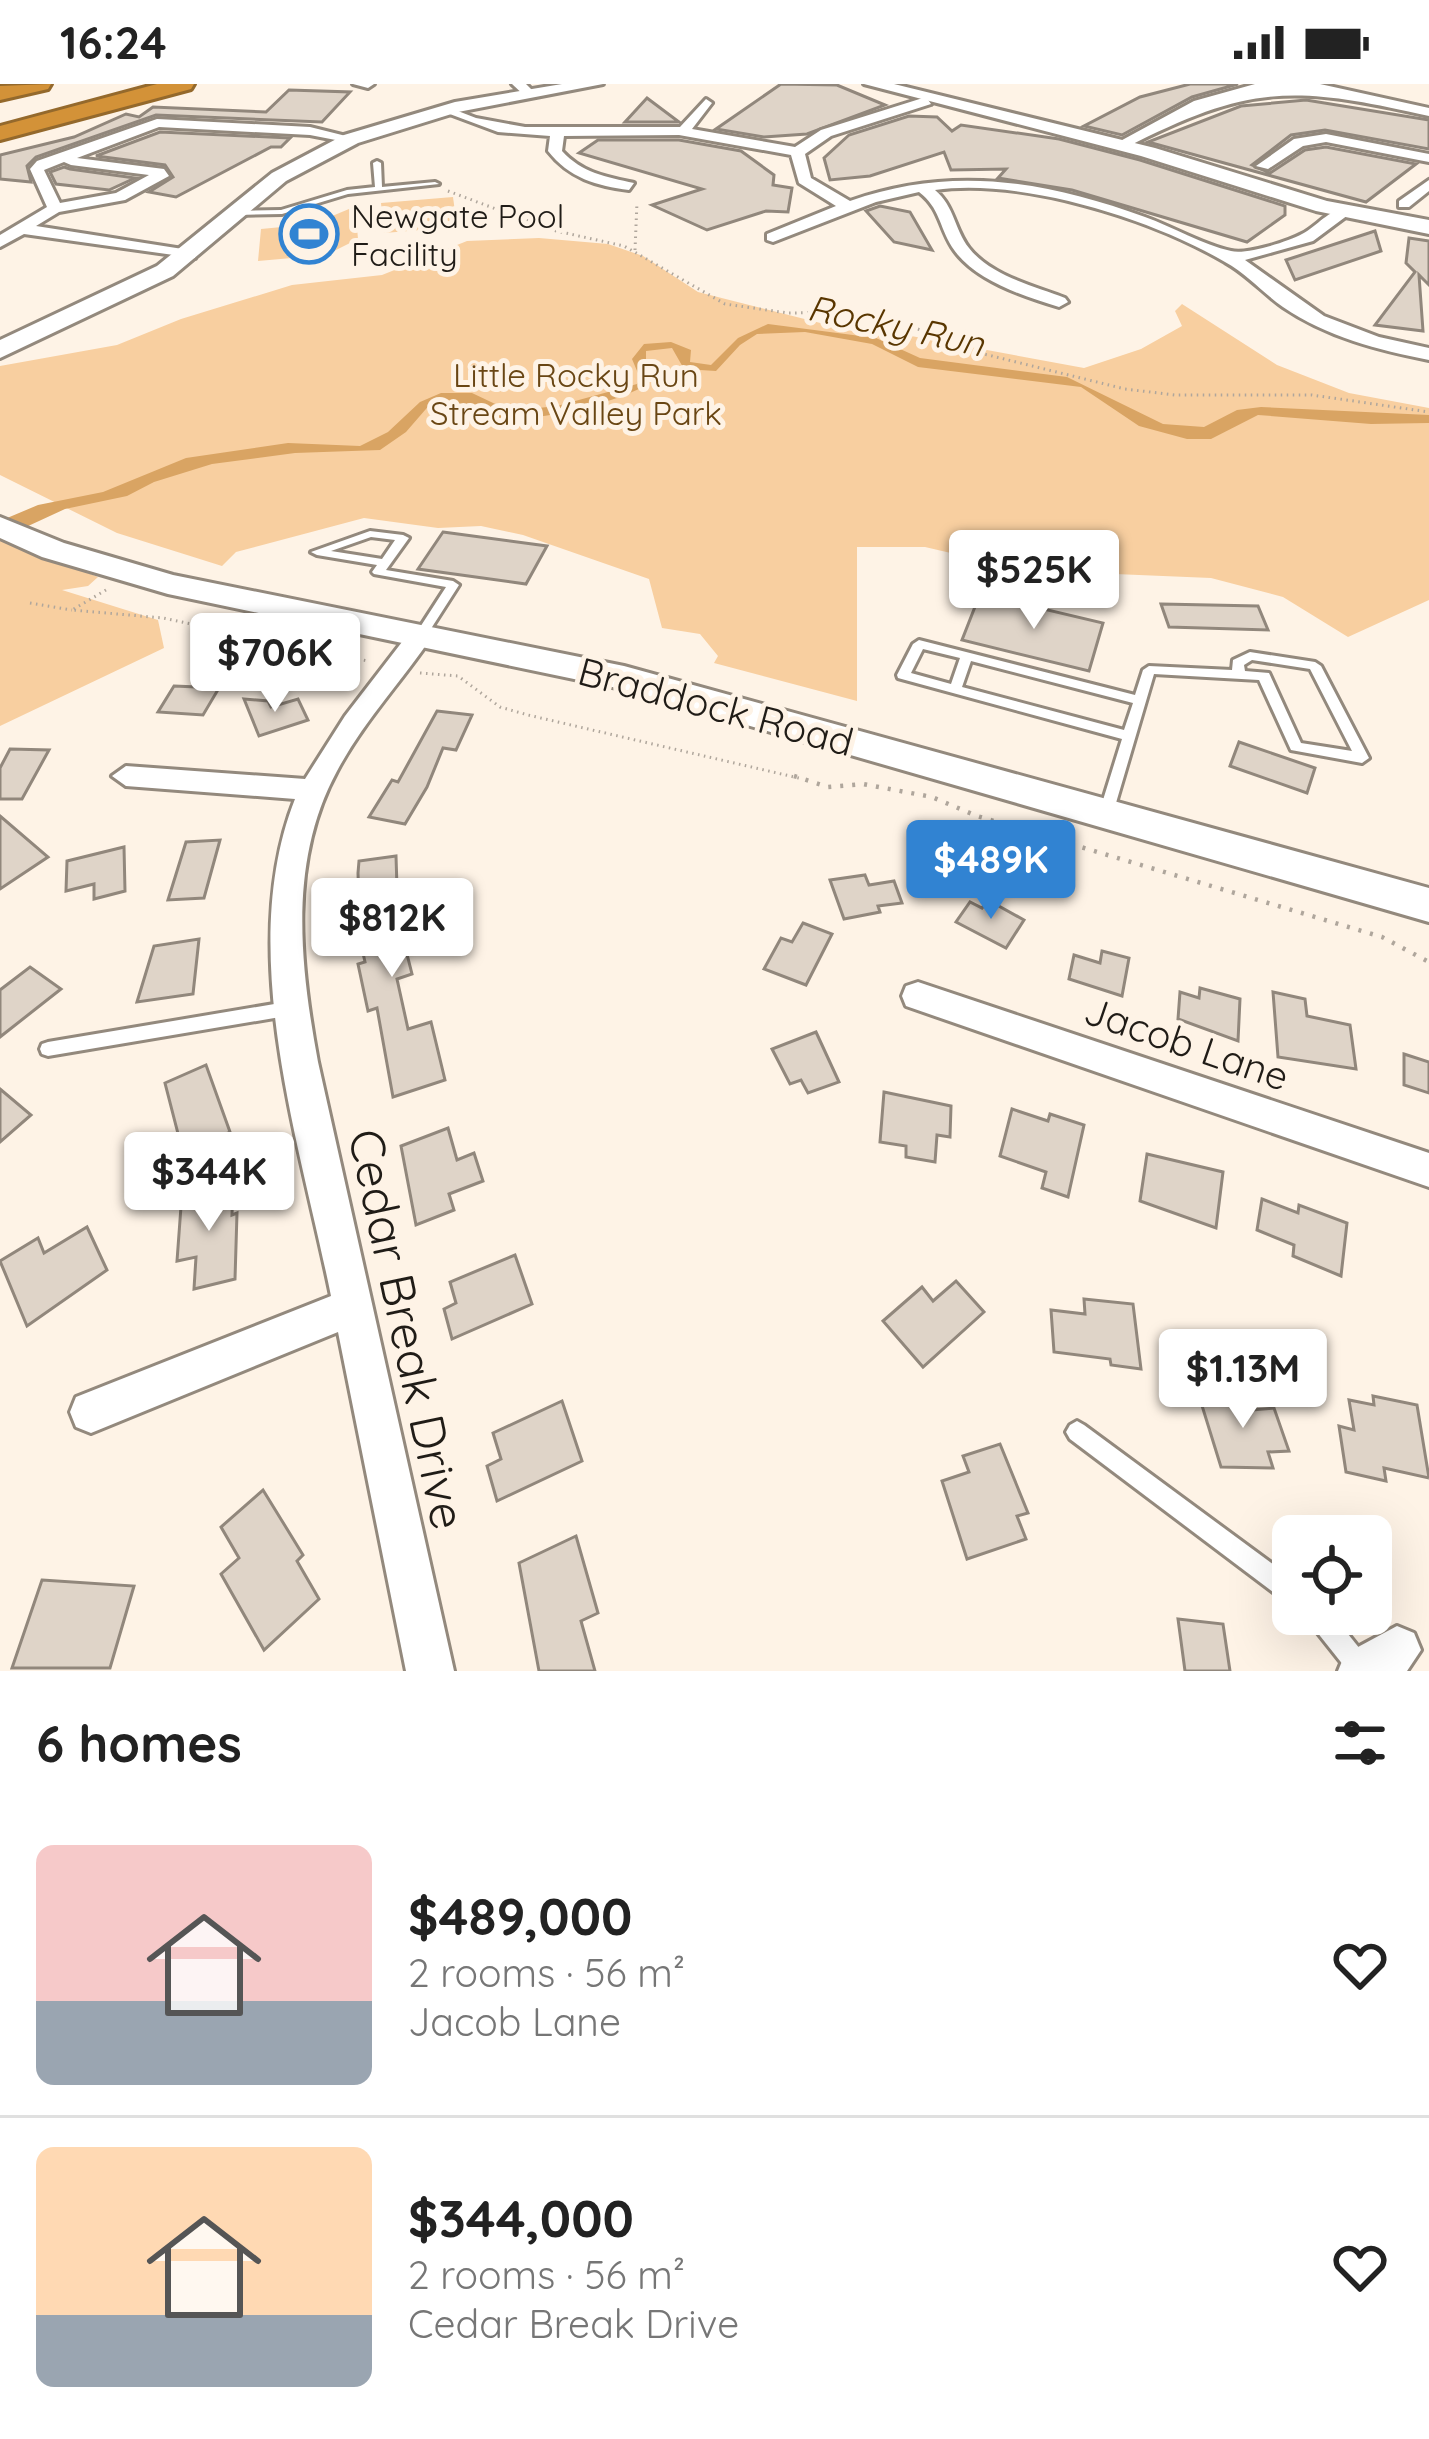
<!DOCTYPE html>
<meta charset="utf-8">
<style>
:root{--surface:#fff;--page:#f6f6f6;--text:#222;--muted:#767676;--line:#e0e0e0;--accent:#3183d2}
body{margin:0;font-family:Quicksand,sans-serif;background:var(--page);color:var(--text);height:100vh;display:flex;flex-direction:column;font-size:45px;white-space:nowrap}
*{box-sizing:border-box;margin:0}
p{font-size:39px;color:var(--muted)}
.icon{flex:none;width:66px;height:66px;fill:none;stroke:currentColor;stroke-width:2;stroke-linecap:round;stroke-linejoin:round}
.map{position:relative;height:1587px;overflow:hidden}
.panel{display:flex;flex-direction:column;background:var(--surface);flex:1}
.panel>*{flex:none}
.fabs{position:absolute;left:1272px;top:1431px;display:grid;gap:24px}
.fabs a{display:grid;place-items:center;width:120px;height:120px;border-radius:18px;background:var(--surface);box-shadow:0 12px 48px #0002;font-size:60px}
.price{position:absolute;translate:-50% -102px;padding:0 27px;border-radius:12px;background:#fff;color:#222;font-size:39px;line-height:78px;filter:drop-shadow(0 3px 6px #0008)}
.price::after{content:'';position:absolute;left:50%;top:72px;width:36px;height:27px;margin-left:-18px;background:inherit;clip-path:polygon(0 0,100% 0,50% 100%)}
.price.selected{background:var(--accent);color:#fff}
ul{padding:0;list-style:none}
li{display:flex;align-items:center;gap:36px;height:300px;padding:0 36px}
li+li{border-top:3px solid var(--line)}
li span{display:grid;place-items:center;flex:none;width:336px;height:240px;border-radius:18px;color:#555}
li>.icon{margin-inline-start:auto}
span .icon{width:144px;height:144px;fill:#fffc;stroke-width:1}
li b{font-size:51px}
h2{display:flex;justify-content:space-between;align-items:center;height:144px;padding:0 36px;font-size:51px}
.status{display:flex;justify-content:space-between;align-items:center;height:84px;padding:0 60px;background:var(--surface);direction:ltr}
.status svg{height:33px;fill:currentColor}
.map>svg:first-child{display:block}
.green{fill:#f8cfa0}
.water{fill:#d9a463}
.building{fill:#dfd4c8;stroke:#91877c;stroke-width:3}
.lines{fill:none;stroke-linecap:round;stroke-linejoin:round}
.lane-casing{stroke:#93897d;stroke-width:6}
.street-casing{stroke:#93897d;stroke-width:6}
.secondary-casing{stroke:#93897d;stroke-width:6}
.highway-casing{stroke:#94692c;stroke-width:6}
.path-far1{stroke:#afa69c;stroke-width:3;stroke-dasharray:1.5 4.5;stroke-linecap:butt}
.path{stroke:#afa69c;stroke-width:4.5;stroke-dasharray:3 9;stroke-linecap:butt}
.lane{fill:#fff;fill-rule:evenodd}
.street{fill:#fff;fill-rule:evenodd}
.secondary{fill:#fff;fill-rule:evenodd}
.highway{fill:#d39238;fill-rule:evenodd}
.labels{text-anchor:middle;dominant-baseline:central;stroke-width:10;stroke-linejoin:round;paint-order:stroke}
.far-poi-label{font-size:33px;fill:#201c17;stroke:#fef3e6;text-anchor:start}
.far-park-label{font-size:33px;fill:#694614;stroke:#fef3e6}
.far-water-label{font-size:36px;font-style:italic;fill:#593600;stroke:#fef3e6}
.street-label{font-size:39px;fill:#201c17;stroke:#fef3e6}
.near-street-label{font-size:48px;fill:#201c17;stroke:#fef3e6}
</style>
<div class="status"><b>16:24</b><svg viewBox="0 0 49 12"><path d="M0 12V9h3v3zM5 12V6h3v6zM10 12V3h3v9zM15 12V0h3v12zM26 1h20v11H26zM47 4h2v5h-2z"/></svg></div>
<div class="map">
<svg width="1429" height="1587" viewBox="0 0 1429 1587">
<rect width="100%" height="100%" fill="#fef3e6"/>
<g class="green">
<path d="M453 113 457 143 384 149 381 119Z"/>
<path d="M349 125 360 128 356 131 358 155 326 171 258 177 261 145 313 140Z"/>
<path d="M539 154 608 160 643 172 698 208 856 248 857 242 1084 284 1141 265 1182 242 1175 227 1182 220 1277 281 1349 309 1429 324V516L1348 553 1283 513 1211 494 1067 488 998 480 925 463H857V617L714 579 718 572 700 550 662 544 649 495 523 451 481 442 438 444 364 434 236 468 222 482 117 449 0 391V282L117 261 181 235 292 201 382 191 467 157Z"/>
<path d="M0 455 98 493 88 502 62 506 158 536 164 564 0 642Z"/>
</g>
<path class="water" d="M768 240 876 254 920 274 1067 293 1163 340 1204 343 1237 326 1261 323 1429 331V339L1371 340 1258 331 1211 355H1187L1139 342 1081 303 918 283 872 260 805 248 757 250 740 261 716 287 684 285 672 264 646 267V301C614 321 509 346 473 330 455 322 459 316 432 318L406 348 380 366 295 369 212 380 154 398 127 412 65 425 0 455V437L38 421 103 408 186 374 288 359 360 362 388 348 420 318 441 309H472L510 327 557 322 637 300 640 294 632 275 644 260 671 258 691 266 690 278 711 281 738 254Z"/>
<g class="building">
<path d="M781 0 837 1 885 21 807 50 764 53 716 45Z"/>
<path d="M1190 0H1238L1192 13 1122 51 1084 42 1140 13Z"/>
<path d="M289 6 350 8 322 38 156 31 36 73 27 82 31 98 0 95V71L74 53 126 30 139 33 153 23 266 28Z"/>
<path d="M647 14 679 38H625Z"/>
<path d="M1306 16 1429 36V65L1325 46 1291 51 1252 81 1270 89 1305 66 1326 63 1416 80 1366 118 1148 58 1241 22Z"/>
<path d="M909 32 937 33 952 47 961 41 1059 55 1140 76 1285 122V131L1247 158 1072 106 998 94 1006 85 951 86 944 68 870 92 830 96 824 74 849 51Z"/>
<path d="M160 48 290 54 281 63H271L176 113 149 108 173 93 165 81 96 72Z"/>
<path d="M598 56H679L741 67 774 91 773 101 792 104 788 128 766 127 707 146 652 121 702 105 579 69Z"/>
<path d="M64 83 70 85 135 94 109 106 56 100 50 88Z"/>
<path d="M880 122 910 128 932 166 894 158 866 127Z"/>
<path d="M1375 147 1381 167 1295 196 1286 176Z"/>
<path d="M1409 154 1429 157V201L1419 191 1423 247 1375 241 1415 188 1406 179Z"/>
<path d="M443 448 547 462 526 500 418 485Z"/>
<path d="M980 510 1103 539 1089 587 962 556Z"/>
<path d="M1161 520 1258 522 1268 546 1169 543Z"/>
<path d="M174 602 219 604 203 631 158 628Z"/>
<path d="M244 615 268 617 271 623 298 615 308 636 259 652Z"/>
<path d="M437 627 472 631 456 666 443 664 427 703 405 740 369 733 392 696 398 698Z"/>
<path d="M1239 658 1315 684 1307 709 1230 682Z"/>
<path d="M10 665 49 666 22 715H0V684Z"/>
<path d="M0 732 48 773 0 805Z"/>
<path d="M220 756 204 814 168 816 186 758Z"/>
<path d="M124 763 125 807 94 815V800L66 807 67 777Z"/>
<path d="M396 772 398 835 412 890 397 895 408 945 431 938 445 996 393 1013 377 924 368 927 358 880 365 878 360 856 358 789 359 777Z"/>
<path d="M865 791 869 801 894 797 902 819 878 822 880 828 844 835 830 796Z"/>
<path d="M988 816 1024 836 1006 864 956 838 970 818 982 824Z"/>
<path d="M803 839 832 850 806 901 764 885 781 854 792 858Z"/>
<path d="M199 855 193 910 137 918 154 862Z"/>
<path d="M1102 867 1129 874 1122 912 1069 895 1074 871 1100 879Z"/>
<path d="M30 883 61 905 0 953V906Z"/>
<path d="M1200 904 1240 915 1238 957 1178 935 1180 908 1199 914Z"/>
<path d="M1273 908 1305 915 1307 932 1350 941 1356 985 1278 973Z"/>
<path d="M816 948 839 998 808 1009 801 996 790 1000 772 965Z"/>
<path d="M1404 970 1429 978V1009L1404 1001Z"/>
<path d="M206 981 230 1048 183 1069 165 999Z"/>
<path d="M0 1005 31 1031 0 1058Z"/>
<path d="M884 1008 951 1022 950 1053 937 1051 935 1078 906 1073V1062L880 1058Z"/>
<path d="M1012 1025 1048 1037 1050 1030 1084 1041 1068 1113 1042 1104 1046 1088 1000 1072Z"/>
<path d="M448 1044 457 1076 474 1069 483 1097 449 1110 454 1126 416 1141 401 1062Z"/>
<path d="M1147 1070 1223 1088 1216 1144 1140 1117Z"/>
<path d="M233 1098 232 1131 237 1129 235 1195 194 1205 196 1173 177 1177 182 1109Z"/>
<path d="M1262 1115 1298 1129 1299 1121 1347 1139 1341 1192 1293 1172 1294 1161 1257 1146Z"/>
<path d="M87 1143 107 1186 27 1242 0 1177 38 1154 44 1169Z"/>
<path d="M515 1171 532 1220 452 1255 444 1225 456 1219 450 1198Z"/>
<path d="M956 1197 984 1228 923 1283 883 1237 922 1203 933 1217Z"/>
<path d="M1084 1215 1133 1220 1141 1285 1111 1281 1110 1275 1054 1268 1051 1226 1085 1230Z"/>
<path d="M1247 1309 1253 1326 1274 1324 1289 1367 1268 1368 1273 1384 1221 1383 1199 1312Z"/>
<path d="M1373 1312 1417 1321 1429 1394 1384 1384 1386 1397 1346 1388 1339 1342 1354 1346 1349 1316 1374 1321Z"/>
<path d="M562 1317 582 1377 497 1417 487 1382 501 1375 493 1349Z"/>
<path d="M1000 1360 1028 1429 1017 1432 1026 1455 967 1475 942 1397 969 1388 963 1372Z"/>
<path d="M263 1406 303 1471 297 1477 319 1515 264 1566 221 1490 239 1474 221 1443Z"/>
<path d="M576 1452 598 1529 581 1537 595 1587H539L519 1479Z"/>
<path d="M42 1496 134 1502 110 1584H12Z"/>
<path d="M1178 1535 1223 1540 1230 1587H1185Z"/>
</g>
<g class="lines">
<g class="lane-casing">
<g id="lane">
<path d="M377 77 381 79 382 103 435 98 439 100 348 110 282 130 237 131 233 129 237 127 281 126 347 106 375 103 373 79Z"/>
<path d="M370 447 403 451 409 454 386 486 453 497 459 501 425 554 421 555 415 551 446 503 374 490 372 488 377 481 317 471 311 468ZM371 453 395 456 382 475 331 467Z"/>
<path d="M919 556 1135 611 1143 586 1149 582 1232 586 1233 576 1250 568 1315 578 1321 582 1369 674 1362 679 1291 666 1259 596 1154 590 1113 729 1106 734 1099 729 1122 655 898 594 897 591 913 560ZM923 565 960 574 951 600 911 589ZM1252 576 1310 585 1352 667 1301 659 1269 589 1245 587 1244 581ZM971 577 1133 619 1124 646 962 603Z"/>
<path d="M292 917 298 919 300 924 298 929 292 931 48 972 42 970 40 965 42 960 48 958Z"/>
<path d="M1077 1337 1084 1341 1293 1495V1520L1285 1517 1070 1355 1066 1348 1070 1341Z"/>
<path d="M1305 1530H1332L1368 1575 1372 1583 1370 1587H1348L1309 1538Z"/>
</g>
</g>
<g class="street-casing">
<g id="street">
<path d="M353 0H374L368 4Z"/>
<path d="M512 0H526L536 10 526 13Z"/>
<path d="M1255 0H1320L1429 24V32C1293 1 1250 0 1125 64L1113 61 1194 17Z"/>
<path d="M926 13 931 20 831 52 805 70 811 94 850 117C952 81 1045 97 1145 133 1173 143 1203 161 1231 167 1246 171 1287 158 1302 150 1318 142 1329 124 1348 125V131L1313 157 1245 176 1324 232 1379 253 1429 264V276C1378 266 1327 253 1283 223 1263 209 1247 190 1225 178 1150 134 1021 94 935 106 955 123 954 145 969 164 991 192 1034 202 1065 214L1068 218 1059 223C1023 212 973 196 952 163 939 142 940 124 919 108L876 118 773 158 767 156V150L836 122 799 99 791 71 679 51 564 52 562 67C582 89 606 93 634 99L629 106C597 102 569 94 548 67L550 52 498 48 439 26 445 22 476 34 525 43H680L706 15 712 19 692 45 795 63 821 46Z"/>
<path d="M157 35 310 43 358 55 351 59 310 51 159 43 77 74 164 85 169 92 125 116 59 128 36 142 189 166 195 168V174L24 150 0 163V151L47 123 30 85 37 77ZM64 78 71 81 149 91 116 109 60 119 44 86Z"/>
<path d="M1326 50 1429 70V78L1326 58 1303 62 1268 85 1256 82 1294 55Z"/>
<path d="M1429 96V107L1409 123H1399V117Z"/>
<path d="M421 543 433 551C402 597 363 638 337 687 288 777 300 881 318 978L454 1587H406L338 1248 91 1349 76 1343 70 1328 76 1313 331 1212C300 1058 235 867 295 715L126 702 112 692 126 682 305 695 345 632 412 545Z"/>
<path d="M918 898 1429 1069V1103L906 922 902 912 906 902Z"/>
<path d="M1397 1542 1414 1549 1421 1566 1407 1587H1338L1345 1570Z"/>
</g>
</g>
<g class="secondary-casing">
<g id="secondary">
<path d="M562 0H603L458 28 358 59 286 97 173 192 0 274V256L157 182 272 89 344 51 455 18Z"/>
<path d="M864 0H894L1155 64 1327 117 1429 136V150L1316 127 1141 72Z"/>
<path d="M0 433 64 459 173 491 624 582 1429 804V838L622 605 168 510 42 473 0 454Z"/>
</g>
</g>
<g class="highway-casing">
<g id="highway">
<path d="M51 0 48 5 0 16V2Z"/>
<path d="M157 0H194L191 5 0 56V42Z"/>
</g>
</g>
<g class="path-far1">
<path d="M448 107 552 146 624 162 725 220 788 229 873 228 984 270 1125 305 1175 311H1312L1429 328"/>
<path d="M635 166 637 118"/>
<path d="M106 506 72 526 163 534 368 577"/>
<path d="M30 519 72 526"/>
<path d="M420 589 458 592 500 623 528 631 803 695"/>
</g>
<path class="path" d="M794 692 828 703 863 700 932 713 977 732 1382 853 1429 878"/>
<use href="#lane" class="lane"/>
<use href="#street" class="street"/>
<use href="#secondary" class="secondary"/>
<use href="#highway" class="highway"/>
</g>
<defs>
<g id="stadium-ring" transform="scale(3)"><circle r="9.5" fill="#fef3e6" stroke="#3183d2" stroke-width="1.5"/><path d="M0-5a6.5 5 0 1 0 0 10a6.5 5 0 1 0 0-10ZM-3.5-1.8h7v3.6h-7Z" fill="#3183d2"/></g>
</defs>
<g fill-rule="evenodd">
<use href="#stadium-ring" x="309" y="150"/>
</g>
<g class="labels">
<g class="far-poi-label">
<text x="351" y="131">Newgate Pool<tspan x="351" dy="38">Facility</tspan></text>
</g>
<g class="far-park-label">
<text x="576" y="290">Little Rocky Run<tspan x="576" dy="38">Stream Valley Park</tspan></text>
</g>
<g class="far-water-label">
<text transform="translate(896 241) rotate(12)">Rocky Run</text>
</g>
<g class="street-label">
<text transform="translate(716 622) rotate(15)">Braddock Road</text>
<text transform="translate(1187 959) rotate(19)">Jacob Lane</text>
</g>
<g class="near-street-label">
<text transform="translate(408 1245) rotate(78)">Cedar Break Drive</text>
</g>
</g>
</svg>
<div class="fabs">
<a><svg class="icon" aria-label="locate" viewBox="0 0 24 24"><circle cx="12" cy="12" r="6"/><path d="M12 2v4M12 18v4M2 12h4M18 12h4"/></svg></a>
</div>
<b class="price" style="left:1034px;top:548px">$525K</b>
<b class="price" style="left:275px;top:631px">$706K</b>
<b class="price selected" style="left:991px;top:838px">$489K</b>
<b class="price" style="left:392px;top:896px">$812K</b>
<b class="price" style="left:209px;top:1150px">$344K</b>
<b class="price" style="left:1243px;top:1347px">$1.13M</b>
</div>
<section class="panel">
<h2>6 homes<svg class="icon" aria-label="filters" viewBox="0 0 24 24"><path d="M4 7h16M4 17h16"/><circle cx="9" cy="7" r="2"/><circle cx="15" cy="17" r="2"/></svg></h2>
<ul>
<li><span style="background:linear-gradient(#f6c9c9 65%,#9aa5b1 0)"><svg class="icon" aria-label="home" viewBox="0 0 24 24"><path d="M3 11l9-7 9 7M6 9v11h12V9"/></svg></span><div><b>$489,000</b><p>2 rooms · 56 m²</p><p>Jacob Lane</p></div><svg class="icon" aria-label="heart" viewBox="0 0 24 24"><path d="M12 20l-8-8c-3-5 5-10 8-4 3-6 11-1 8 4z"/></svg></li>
<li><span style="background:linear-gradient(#ffd9b3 70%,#9aa5b1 0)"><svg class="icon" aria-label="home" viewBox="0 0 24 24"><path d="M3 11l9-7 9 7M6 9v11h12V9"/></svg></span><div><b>$344,000</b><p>2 rooms · 56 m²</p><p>Cedar Break Drive</p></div><svg class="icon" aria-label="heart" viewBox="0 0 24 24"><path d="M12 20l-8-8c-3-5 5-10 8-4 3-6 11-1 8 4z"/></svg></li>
</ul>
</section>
